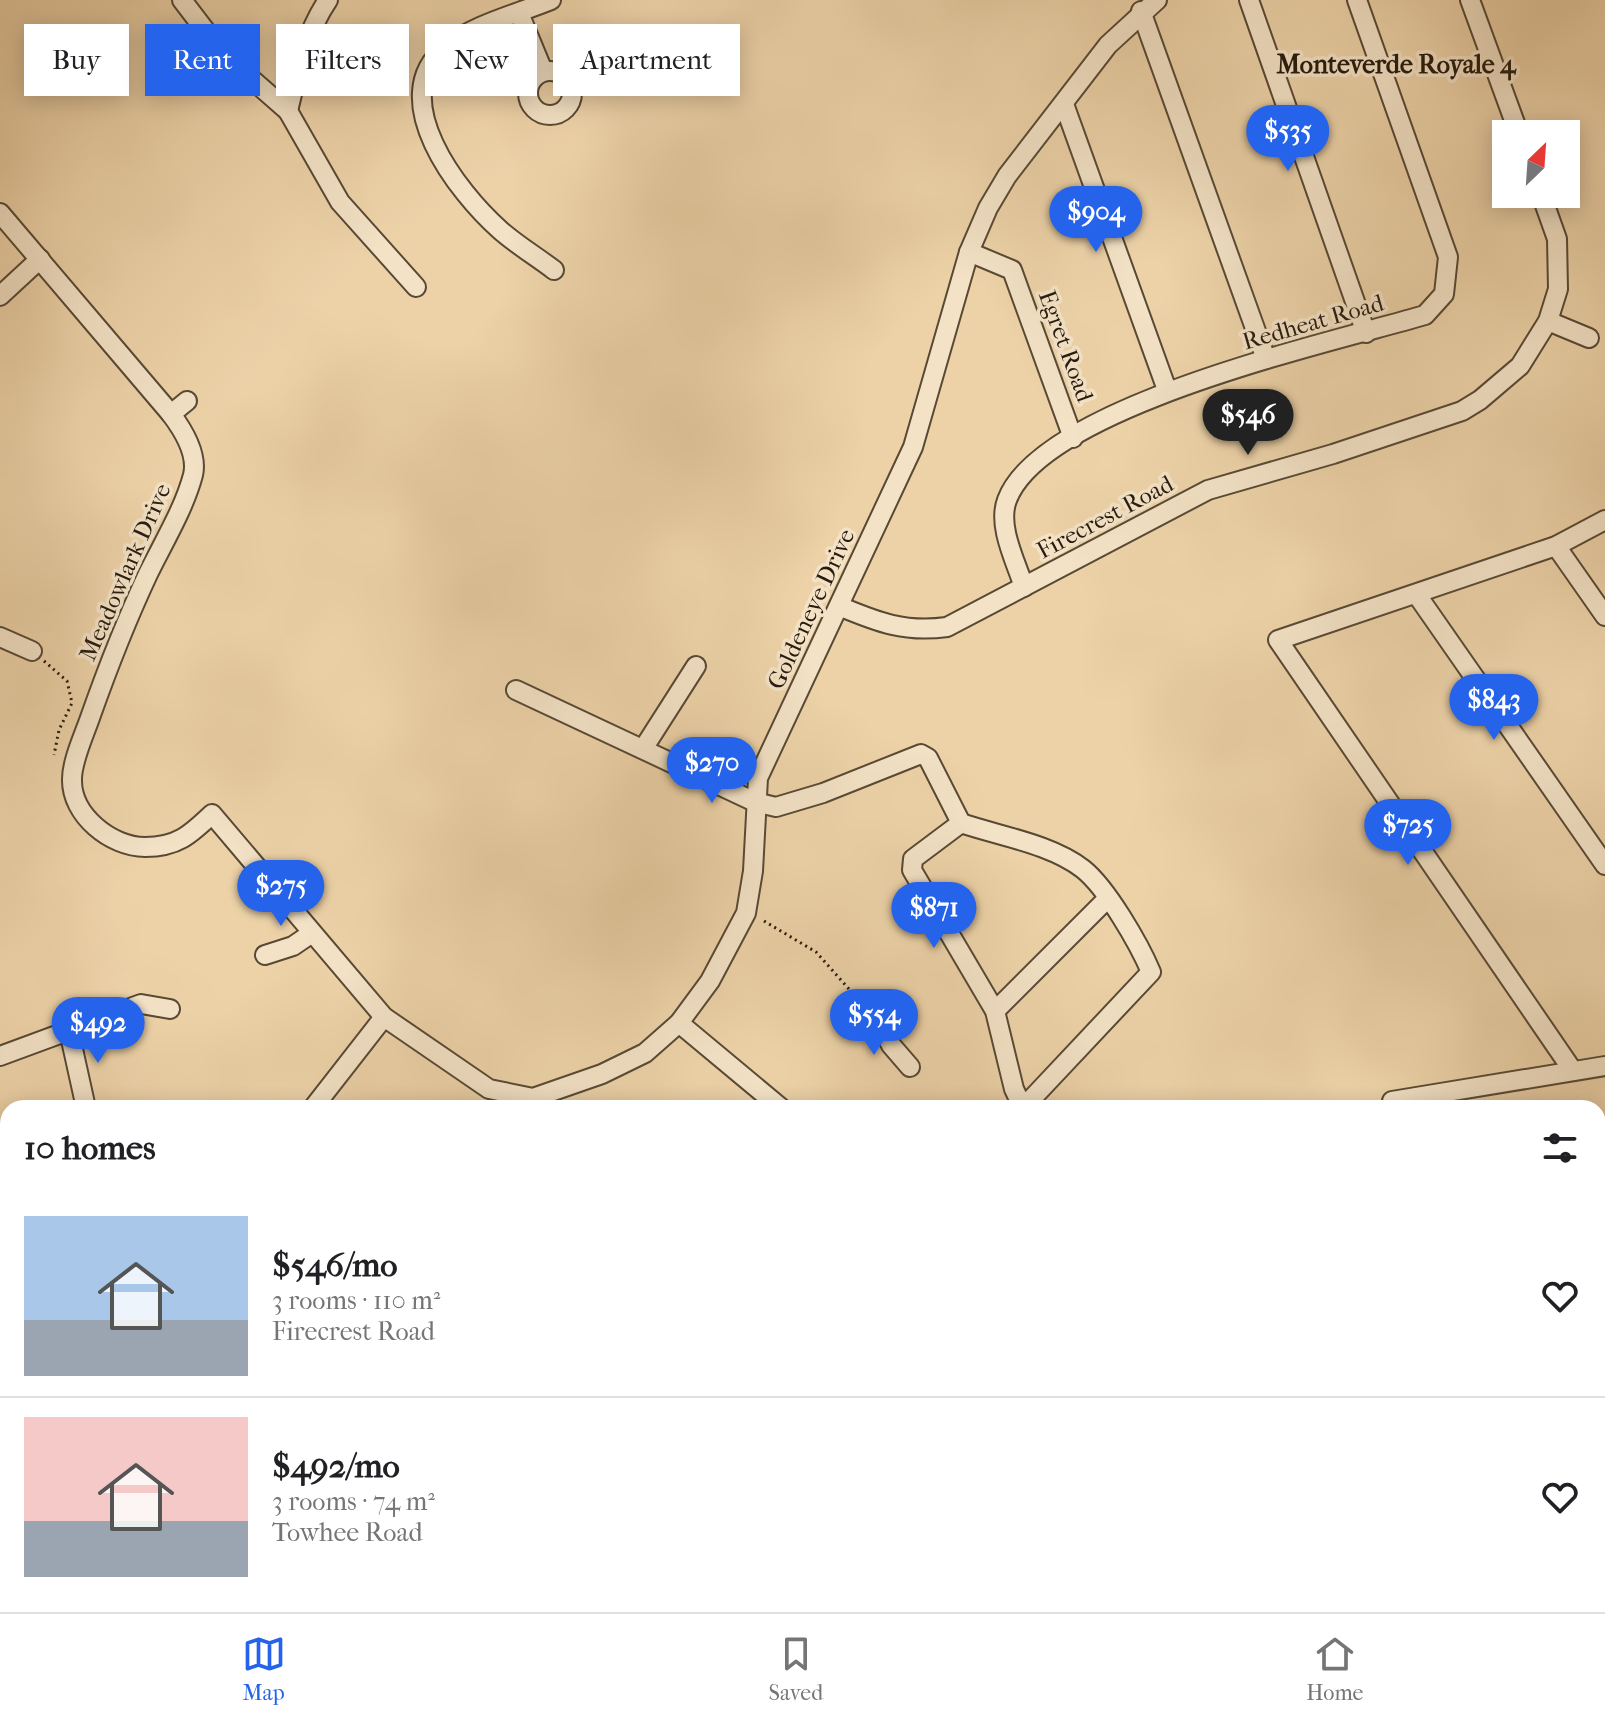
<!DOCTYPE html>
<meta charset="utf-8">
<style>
:root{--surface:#fff;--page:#f6f6f6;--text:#202124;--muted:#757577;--line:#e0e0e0;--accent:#2563eb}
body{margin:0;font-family:"IM FELL French Canon",serif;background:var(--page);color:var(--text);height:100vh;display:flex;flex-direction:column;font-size:30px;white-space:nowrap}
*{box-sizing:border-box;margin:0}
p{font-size:26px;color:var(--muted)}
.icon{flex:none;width:44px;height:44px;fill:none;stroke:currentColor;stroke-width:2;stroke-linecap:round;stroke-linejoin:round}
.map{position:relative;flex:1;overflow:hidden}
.drawer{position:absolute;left:0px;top:1100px;width:1606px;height:512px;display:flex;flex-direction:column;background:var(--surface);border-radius:24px 24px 0 0;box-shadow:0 4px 20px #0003}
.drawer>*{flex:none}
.hud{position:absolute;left:24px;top:24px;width:800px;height:72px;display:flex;gap:16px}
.needle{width:52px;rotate:25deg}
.tools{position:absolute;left:1492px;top:120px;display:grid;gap:16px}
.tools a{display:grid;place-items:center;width:88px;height:88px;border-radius:0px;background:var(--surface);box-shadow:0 4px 20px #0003;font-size:40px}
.price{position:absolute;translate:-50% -68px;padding:0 18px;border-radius:28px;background:var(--accent);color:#fff;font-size:26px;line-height:52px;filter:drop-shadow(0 2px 4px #0008)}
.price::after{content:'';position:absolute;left:50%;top:48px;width:24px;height:18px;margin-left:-12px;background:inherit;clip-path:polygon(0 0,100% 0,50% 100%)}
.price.active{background:#222;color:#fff}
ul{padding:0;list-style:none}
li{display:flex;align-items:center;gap:24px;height:200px;padding:0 24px}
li+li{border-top:2px solid var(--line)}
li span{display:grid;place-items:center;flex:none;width:224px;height:160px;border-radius:0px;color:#555}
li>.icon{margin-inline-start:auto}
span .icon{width:96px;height:96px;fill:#fffc;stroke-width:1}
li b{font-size:34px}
h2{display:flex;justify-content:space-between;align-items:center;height:96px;padding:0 24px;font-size:34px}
.tag{padding:0 28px;border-radius:0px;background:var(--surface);box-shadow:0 4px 20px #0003;font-size:28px;line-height:72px}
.tag.active{background:var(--accent);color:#fff}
.tabs{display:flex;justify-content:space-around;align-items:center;height:112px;border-top:2px solid var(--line);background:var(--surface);font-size:22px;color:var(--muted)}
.tabs a{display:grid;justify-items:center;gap:4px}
.tabs .active{color:var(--accent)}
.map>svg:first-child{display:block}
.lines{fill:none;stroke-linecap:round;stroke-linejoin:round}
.street-casing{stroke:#584935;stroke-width:22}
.path{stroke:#271b0f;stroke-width:3;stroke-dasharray:2 4;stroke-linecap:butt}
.street{stroke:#f3e2c6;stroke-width:18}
.labels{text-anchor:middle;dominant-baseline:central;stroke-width:7;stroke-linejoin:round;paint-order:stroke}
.street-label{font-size:24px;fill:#271b0f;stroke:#f3e2c6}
.neighbourhood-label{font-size:26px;font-weight:bold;fill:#271b0f;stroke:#f3e2c6}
</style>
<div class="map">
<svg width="1605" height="1612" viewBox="0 0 1605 1612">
<rect width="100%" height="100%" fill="#edd2a8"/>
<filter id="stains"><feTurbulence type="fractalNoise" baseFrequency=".0025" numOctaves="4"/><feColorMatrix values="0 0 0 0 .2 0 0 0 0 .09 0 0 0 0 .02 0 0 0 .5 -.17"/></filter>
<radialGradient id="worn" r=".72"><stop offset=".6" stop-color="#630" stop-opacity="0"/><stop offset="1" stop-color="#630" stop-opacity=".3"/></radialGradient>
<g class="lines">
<g class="street-casing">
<g id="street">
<path d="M182 0 224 55 288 111 340 202 416 287"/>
<path d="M551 0C517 14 474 24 445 48 384 98 458 193 500 230 517 245 537 257 554 270"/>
<path d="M1249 0 1366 333"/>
<path d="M1470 0 1519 134"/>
<path d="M1141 11 1266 359"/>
<path d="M519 13 543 71"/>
<circle cx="550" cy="93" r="22"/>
<path d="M1064 104 1167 390"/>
<path d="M288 111C297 73 306 32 328 0"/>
<path d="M0 213 171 414C183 430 198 454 193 475 184 509 163 543 148 574 126 621 108 667 91 715 85 733 72 760 72 779 71 815 111 847 145 847 177 847 190 835 212 814L384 1017 489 1089 533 1098 602 1074 645 1053 679 1023 710 981 746 913 753 871 758 778 913 447 969 252 988 208 1007 176 1108 45 1157 0"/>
<path d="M969 252 1012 270 1073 438"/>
<path d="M0 296 40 259"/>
<path d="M1548 321 1589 338"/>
<path d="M171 414 187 401"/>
<path d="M1556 546 1605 616"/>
<path d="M1024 587C1016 562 997 526 1007 500 1042 406 1333 342 1425 315L1444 294 1448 257 1357 0"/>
<path d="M1417 595 1605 865"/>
<path d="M839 606C877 622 905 633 947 627L1208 490 1333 454 1462 411 1480 400 1520 366 1548 321 1558 289 1557 239 1541 194"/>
<path d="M0 637 32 651"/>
<path d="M516 690 755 802 776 807 823 793 921 754 928 758 961 823C999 836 1051 844 1083 869 1107 888 1139 944 1151 972L1023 1108 1014 1089 995 1011 912 870 913 859 961 823"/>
<path d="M643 749 696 666"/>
<path d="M265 955 293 946 312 933"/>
<path d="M995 1011 1107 899"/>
<path d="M878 1020 891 1045 910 1067"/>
<path d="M679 1023 781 1108"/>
<path d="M69 1031 86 1108"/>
<path d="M0 1056 141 1004 170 1009"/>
<path d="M1573 1071 1278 640 1556 546 1605 520"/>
<path d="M1392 1101 1605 1066"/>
<path d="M313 1108 384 1017"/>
<path d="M0 1205 8 1203"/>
<path d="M1598 1303 1605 1311"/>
<path d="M1598 1429 1605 1430"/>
<path d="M0 1480 8 1479"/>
<path d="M133 1604 135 1612"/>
<path d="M235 1604 236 1612"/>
<path d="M338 1604 340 1612"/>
<path d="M442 1604 443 1612"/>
<path d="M544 1604 546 1612"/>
<path d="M660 1604 661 1612"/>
<path d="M758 1604 760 1612"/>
<path d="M871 1604 873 1612"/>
<path d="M1080 1604 1081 1612"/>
<path d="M1176 1604 1178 1612"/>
<path d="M1288 1604 1289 1612"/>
<path d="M1392 1604 1393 1612"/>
<path d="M1496 1604 1498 1612"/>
<path d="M946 1612 988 1604"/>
</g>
</g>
<g class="path">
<path d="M44 661 67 681 72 703 59 730 54 755"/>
<path d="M764 921 816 952 866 1008"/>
<path d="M0 1274 8 1260"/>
<path d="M1599 1490 1605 1515"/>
<path d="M1579 1604 1581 1612"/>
</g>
<use href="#street" class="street"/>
</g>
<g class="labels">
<g class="street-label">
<text transform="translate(1313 322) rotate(-16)">Redheat Road</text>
<text transform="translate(1066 346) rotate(70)">Egret Road</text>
<text transform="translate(1105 517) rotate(-28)">Firecrest Road</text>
<text transform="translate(125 572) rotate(-66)">Meadowlark Drive</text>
<text transform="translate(811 609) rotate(-65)">Goldeneye Drive</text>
</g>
<g class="neighbourhood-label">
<text x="1396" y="64">Monteverde Royale 4</text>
</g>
</g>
<rect width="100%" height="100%" filter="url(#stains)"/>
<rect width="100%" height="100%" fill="url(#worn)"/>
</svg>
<div class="tools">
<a><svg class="needle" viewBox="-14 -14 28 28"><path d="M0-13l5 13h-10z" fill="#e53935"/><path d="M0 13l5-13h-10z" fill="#757577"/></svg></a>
</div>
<b class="price" style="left:1288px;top:173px">$535</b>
<b class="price" style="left:1096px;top:254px">$904</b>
<b class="price active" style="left:1248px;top:457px">$546</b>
<b class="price" style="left:1494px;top:742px">$843</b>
<b class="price" style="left:712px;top:805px">$270</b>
<b class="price" style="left:1408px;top:867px">$725</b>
<b class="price" style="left:281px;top:928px">$275</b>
<b class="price" style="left:934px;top:950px">$871</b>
<b class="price" style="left:874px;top:1057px">$554</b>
<b class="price" style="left:98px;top:1065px">$492</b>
<div class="hud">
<a class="tag">Buy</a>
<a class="tag active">Rent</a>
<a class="tag">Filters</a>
<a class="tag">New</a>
<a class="tag">Apartment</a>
</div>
<section class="drawer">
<h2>10 homes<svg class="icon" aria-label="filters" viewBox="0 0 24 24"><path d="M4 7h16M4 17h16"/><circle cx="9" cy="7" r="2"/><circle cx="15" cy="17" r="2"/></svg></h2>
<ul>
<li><span style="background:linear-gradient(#a9c7e8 65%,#9aa5b1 0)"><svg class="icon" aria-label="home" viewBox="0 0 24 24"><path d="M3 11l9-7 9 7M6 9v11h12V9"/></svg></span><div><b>$546/mo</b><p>3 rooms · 110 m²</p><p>Firecrest Road</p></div><svg class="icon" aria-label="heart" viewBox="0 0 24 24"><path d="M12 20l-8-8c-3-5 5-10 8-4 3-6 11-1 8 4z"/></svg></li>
<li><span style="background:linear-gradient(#f6c9c9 65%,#9aa5b1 0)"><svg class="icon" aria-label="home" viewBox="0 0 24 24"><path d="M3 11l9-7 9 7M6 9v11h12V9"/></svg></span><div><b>$492/mo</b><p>3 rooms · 74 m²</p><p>Towhee Road</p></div><svg class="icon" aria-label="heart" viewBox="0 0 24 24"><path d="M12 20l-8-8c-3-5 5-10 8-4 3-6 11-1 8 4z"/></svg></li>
</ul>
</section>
</div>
<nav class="tabs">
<a class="active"><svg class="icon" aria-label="map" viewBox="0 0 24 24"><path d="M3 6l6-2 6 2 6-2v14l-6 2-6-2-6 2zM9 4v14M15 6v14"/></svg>Map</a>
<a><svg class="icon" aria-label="saved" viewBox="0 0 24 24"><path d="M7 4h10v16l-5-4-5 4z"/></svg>Saved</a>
<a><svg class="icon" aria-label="home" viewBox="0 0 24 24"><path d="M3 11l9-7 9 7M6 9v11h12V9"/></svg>Home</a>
</nav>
